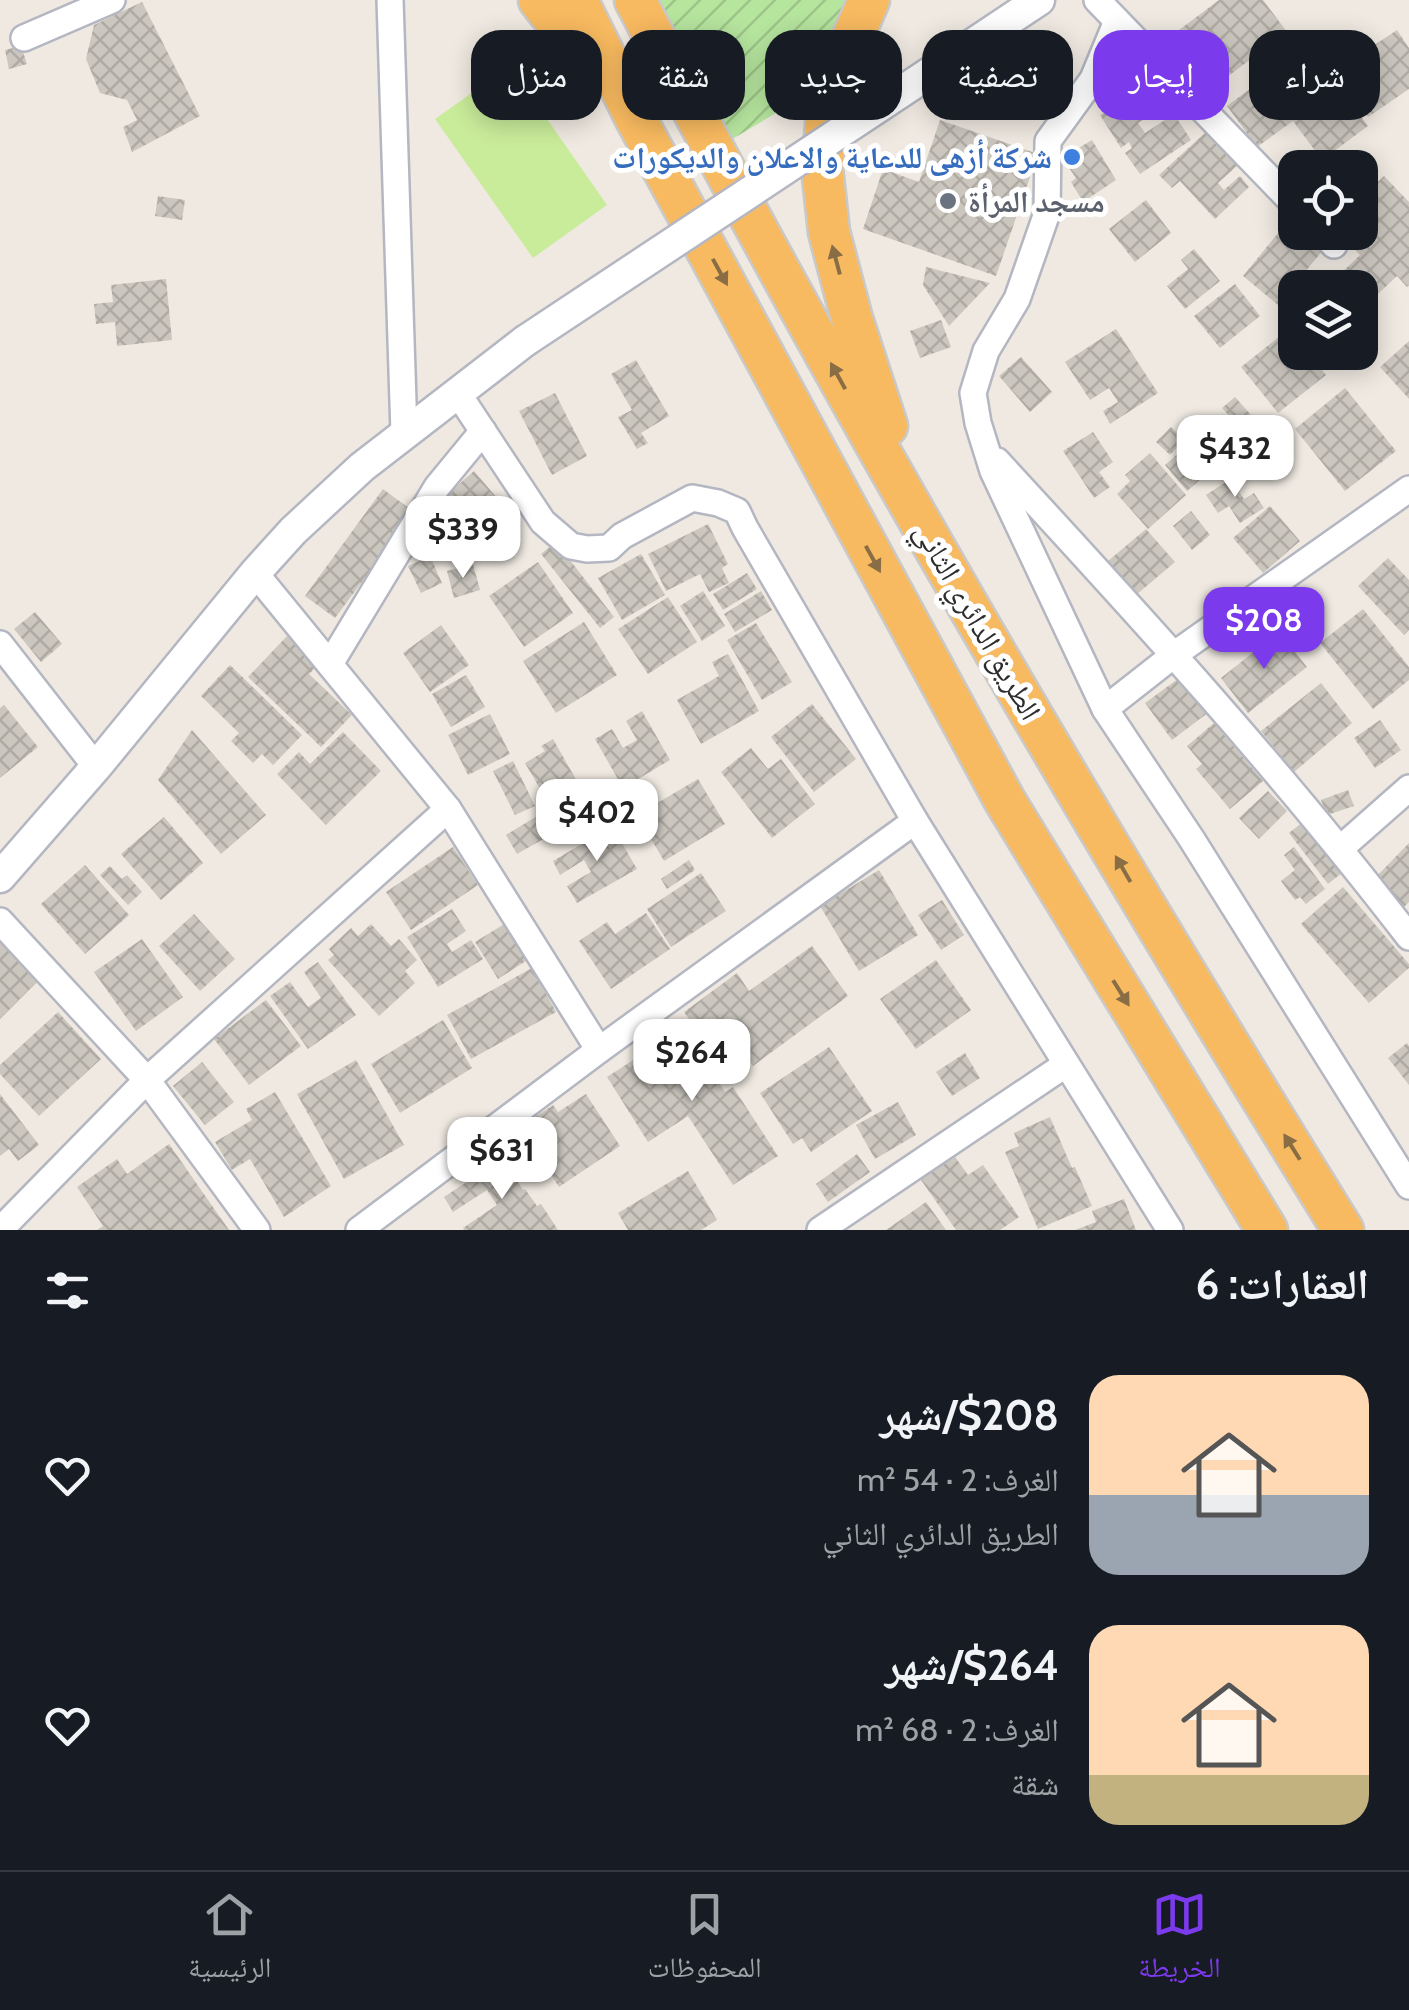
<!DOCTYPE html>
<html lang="ar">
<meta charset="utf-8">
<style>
:root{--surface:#171b24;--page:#242831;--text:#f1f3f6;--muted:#9ea1a6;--line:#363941;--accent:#7c3aed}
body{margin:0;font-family:Cabin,"Noto Naskh Arabic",sans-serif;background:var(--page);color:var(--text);direction:rtl;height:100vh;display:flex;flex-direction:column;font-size:38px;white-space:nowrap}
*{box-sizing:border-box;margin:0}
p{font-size:32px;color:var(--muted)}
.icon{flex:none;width:55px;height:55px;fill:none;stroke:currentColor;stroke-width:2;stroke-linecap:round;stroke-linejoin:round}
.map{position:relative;height:1230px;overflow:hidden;direction:ltr}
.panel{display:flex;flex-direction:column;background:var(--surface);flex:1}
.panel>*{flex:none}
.hud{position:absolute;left:30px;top:30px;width:1350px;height:90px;direction:rtl;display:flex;gap:20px}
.fabs{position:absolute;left:1278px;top:150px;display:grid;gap:20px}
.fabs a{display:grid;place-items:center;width:100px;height:100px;border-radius:20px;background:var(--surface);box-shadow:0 5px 25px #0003;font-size:50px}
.price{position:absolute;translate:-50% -85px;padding:0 22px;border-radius:20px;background:#fff;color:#222;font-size:32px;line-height:65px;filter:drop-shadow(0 2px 5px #0008)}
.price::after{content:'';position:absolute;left:50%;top:60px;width:30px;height:22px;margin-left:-15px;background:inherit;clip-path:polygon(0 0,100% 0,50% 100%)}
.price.on{background:var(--accent);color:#fff}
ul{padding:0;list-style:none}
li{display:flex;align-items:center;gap:30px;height:250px;padding:0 40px}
li span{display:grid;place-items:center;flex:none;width:280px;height:200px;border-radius:30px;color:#555}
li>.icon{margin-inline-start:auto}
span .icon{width:120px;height:120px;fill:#fffc;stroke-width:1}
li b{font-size:42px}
h2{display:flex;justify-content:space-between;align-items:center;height:120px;padding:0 40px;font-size:42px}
.pill{padding:0 35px;border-radius:30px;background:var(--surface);box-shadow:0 5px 25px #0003;font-size:35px;line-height:90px}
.pill.on{background:var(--accent);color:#fff}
.dock{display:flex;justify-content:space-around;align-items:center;height:140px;border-top:2px solid var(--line);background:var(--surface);font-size:28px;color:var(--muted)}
.dock a{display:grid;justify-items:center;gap:5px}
.dock .on{color:var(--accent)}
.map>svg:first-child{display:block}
.garden{fill:url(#garden-furrows)}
.pitch{fill:#c9ec9a}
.building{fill:url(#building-cross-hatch)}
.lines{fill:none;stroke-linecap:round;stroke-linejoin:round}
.minor-casing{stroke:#b4b7c1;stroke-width:30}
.tertiary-casing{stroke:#b4b7c1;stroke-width:35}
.trunk-casing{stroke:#c9c9c9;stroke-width:45}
.minor{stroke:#fff;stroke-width:25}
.tertiary{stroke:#fff;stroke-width:30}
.trunk{stroke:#f8ba60;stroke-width:40}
.tertiary-bridge-casing{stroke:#b4b7c1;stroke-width:35;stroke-linecap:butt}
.tertiary-bridge{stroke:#fff;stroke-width:30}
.oneway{fill:#896d44}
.shop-dot{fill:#3f7fe0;stroke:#fff;stroke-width:4}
.worship-dot{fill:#6b7280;stroke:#fff;stroke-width:4}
.labels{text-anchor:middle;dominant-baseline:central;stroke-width:10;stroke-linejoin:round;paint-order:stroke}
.shop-label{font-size:30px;font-weight:bold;fill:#366cbe;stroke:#fff;text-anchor:end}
.worship-label{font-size:30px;font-weight:bold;fill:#5b616d;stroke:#fff;text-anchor:start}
.street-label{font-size:30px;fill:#2e2e2e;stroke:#fff}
</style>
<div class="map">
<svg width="1409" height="1230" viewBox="0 0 1409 1230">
<defs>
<pattern id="garden-furrows" width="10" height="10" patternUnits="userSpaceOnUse" patternTransform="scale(2.5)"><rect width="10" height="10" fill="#b6e59e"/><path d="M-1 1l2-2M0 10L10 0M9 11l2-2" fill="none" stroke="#9dc588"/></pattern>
<pattern id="building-cross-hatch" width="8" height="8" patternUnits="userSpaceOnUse" patternTransform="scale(2.5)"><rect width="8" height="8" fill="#cbc7bf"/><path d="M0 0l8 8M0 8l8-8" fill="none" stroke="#afaba4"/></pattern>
</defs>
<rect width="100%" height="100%" fill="#efe9e1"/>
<path class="garden" d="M636 0H869L835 78 734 138H706Z"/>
<path class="pitch" d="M510 66 607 205 533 258 435 119Z"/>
<g class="building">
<path d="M1219 0H1263L1287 32 1211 89 1171 36Z"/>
<path d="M142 2 200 116 132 152 123 127 137 120 127 100 100 93 86 59 94 25Z"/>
<path d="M1397 30 1409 48V89L1368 117 1340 75 1370 55 1367 50Z"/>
<path d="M21 46 27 64 9 69 5 50Z"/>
<path d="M1297 54 1314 76 1325 68 1368 126 1322 160 1293 121 1257 147 1227 106Z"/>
<path d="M1152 80 1168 104 1138 123 1145 133 1174 114 1191 140 1140 174 1125 153 1132 148 1129 142 1121 148 1100 115Z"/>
<path d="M940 120 1038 154 996 276 863 229 883 169 919 182Z"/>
<path d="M1207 131 1238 165 1218 183 1224 190 1240 176 1249 187 1215 219 1180 181 1172 188 1159 175Z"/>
<path d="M1092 140 1116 180 1083 202 1071 182 1076 178 1067 165 1072 162 1067 155Z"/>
<path d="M1384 176 1409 202V286L1407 287 1397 276 1360 311V288H1339L1333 281 1360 255 1338 232H1360V199Z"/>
<path d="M158 196 185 200 182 220 155 216Z"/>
<path d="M1146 200 1171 233 1135 262 1109 229Z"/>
<path d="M1288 221 1295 226V232H1302L1323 250 1278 305 1243 276Z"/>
<path d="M1194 249 1220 281 1185 309 1167 286 1188 269 1181 260Z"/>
<path d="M926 267 990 283 949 326 923 285Z"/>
<path d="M166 279 172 340 117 346 115 322 96 324 94 304 113 302 111 285Z"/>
<path d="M1235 284 1260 316 1220 348 1194 316Z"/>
<path d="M941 320 951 347 920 358 910 331Z"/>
<path d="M1116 329 1158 393 1110 424 1103 411 1118 402 1109 388 1090 400 1065 362Z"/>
<path d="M1289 329 1295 336V352H1308L1326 375 1278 413 1241 367Z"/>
<path d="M1409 341V399L1380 367Z"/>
<path d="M1021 357 1052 392 1030 412 999 376Z"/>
<path d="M636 360 669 416 641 433 648 443 637 449 618 417 632 410 611 374Z"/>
<path d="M1345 388 1396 451 1345 491 1295 429Z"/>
<path d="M555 393 587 456 552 475 519 411Z"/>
<path d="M1235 397 1268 434 1235 464 1224 452 1245 433 1222 408Z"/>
<path d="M1171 427 1184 440 1170 455 1156 442Z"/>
<path d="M1093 432 1113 462 1099 472 1110 487 1094 498 1063 451Z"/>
<path d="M1209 443 1223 460 1187 491 1165 465 1187 446 1195 455Z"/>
<path d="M1150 453 1186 495 1148 529 1117 494 1130 481 1125 475Z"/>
<path d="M474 471 521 526 492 551 476 532 451 554 420 518Z"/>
<path d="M1235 476 1242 486 1237 489 1244 499 1254 493 1264 508 1240 523 1229 506 1218 513 1206 495Z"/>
<path d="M383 489 414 512 335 618 305 596Z"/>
<path d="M1270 506 1300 541 1263 573 1233 538Z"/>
<path d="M1191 511 1210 535 1192 550 1173 526Z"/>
<path d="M708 524 728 564 722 568 729 583 709 592 700 574 666 591 648 554Z"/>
<path d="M1146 529 1175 562 1136 595 1108 561Z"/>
<path d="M556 542 614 617 600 628 541 554Z"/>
<path d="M641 554 665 595 622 620 598 578Z"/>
<path d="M430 556 442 583 421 593 408 566Z"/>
<path d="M1388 558 1409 580V630L1404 635 1358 586Z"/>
<path d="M538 562 573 613 524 647 489 596Z"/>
<path d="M473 564 480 590 454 598 447 571Z"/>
<path d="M747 573 757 589 723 610 713 594Z"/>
<path d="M703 591 725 626 702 641 680 606Z"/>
<path d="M761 591 772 610 735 632 724 614Z"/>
<path d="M668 597 697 642 648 674 618 629Z"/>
<path d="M1363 609 1409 667V680L1373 709 1320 643Z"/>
<path d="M35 612 62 644 41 662 14 629Z"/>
<path d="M584 622 617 675 556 713 523 661Z"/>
<path d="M756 623 792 682 762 700 727 640Z"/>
<path d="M441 625 469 665 430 692 403 653Z"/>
<path d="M1279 632 1307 667 1248 713 1221 678Z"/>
<path d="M287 636 318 665 309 674 352 715 321 747 248 677Z"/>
<path d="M728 654 759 711 701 744 677 700 719 676 712 662Z"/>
<path d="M230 665 302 735 273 765 262 754 253 763 231 741 239 733 201 696Z"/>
<path d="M466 675 485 707 451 727 432 694Z"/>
<path d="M1182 676 1209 712 1172 740 1145 703Z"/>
<path d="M1321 683 1352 723 1294 772 1261 731Z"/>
<path d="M812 704 856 759 814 792 771 737Z"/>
<path d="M4 705 38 747 0 778V708Z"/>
<path d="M642 711 670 760 623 788 595 739 612 729 623 748 637 740 626 721Z"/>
<path d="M490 714 510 754 468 775 448 735Z"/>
<path d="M1380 720 1401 750 1375 768 1354 738Z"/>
<path d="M1214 723 1263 781 1230 809 1196 769 1202 764 1187 746Z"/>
<path d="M192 730 266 815 221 854 158 780Z"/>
<path d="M343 732 381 771 326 825 277 774 299 752 310 764Z"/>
<path d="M553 739 591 806 578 813 568 796 550 806 525 763 545 751 541 746Z"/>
<path d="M751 748 768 769 781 759 815 804 772 838 721 772Z"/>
<path d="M513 761 535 806 515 815 493 771Z"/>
<path d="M698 779 725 824 664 861 637 815Z"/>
<path d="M1348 790 1354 806 1327 815 1321 800Z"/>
<path d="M1268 791 1287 811 1259 839 1239 818Z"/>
<path d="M542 813 554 833 517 854 506 835Z"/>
<path d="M164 817 203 863 161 900 121 854Z"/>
<path d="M1304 821 1343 872 1328 884 1289 833Z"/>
<path d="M612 826 637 869 577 903 567 886 591 872 584 860 560 875 553 861Z"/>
<path d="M1409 843V902L1403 908 1374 879Z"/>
<path d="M453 847 478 885 411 930 386 892Z"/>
<path d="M1294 847 1325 889 1306 904 1300 897 1295 900 1281 881 1295 870 1284 855Z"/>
<path d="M689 860 695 870 667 889 661 879Z"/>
<path d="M85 865 129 915 85 954 41 904Z"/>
<path d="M110 866 122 879 127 875 142 892 128 905 100 875Z"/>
<path d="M879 870 918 935 859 971 820 906Z"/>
<path d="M701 873 726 911 671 947 647 909Z"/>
<path d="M1343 887 1409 964V968L1369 1003 1301 924Z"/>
<path d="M942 900 964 935 941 950 918 915Z"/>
<path d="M452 909 466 931 447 944 452 952 471 940 483 959 438 987 407 937Z"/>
<path d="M646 913 670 949 611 989 579 941 607 922 615 934Z"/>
<path d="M194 914 235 959 200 991 159 946Z"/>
<path d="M506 923 529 959 498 979 475 942Z"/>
<path d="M371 924 391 946 399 939 417 960 405 971 415 983 379 1016 328 960 334 955 329 949 351 928 358 936Z"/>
<path d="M0 933 43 976 0 1019Z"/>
<path d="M142 939 183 997 136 1031 94 972Z"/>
<path d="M812 946 848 996 753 1066 728 1033 709 1047 684 1012 737 973 749 991Z"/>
<path d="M936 960 971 1010 916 1049 880 999Z"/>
<path d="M318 962 356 1015 308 1049 270 996 290 982 308 1007 321 998 304 972Z"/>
<path d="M532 968 556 1012 471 1059 447 1015Z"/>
<path d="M266 1000 301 1046 249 1085 214 1039Z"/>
<path d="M58 1012 101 1059 39 1116 0 1074V1065Z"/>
<path d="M443 1020 472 1068 400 1113 371 1064Z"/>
<path d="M684 1027 725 1092 733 1087 778 1156 733 1185 688 1116 648 1142 607 1077Z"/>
<path d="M1407 1043 1409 1046V1085L1388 1058Z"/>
<path d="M829 1047 872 1111 811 1152 802 1138 793 1144 760 1093Z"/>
<path d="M965 1053 980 1078 952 1096 936 1072Z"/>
<path d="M356 1060 404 1145 344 1179 297 1094Z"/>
<path d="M202 1062 234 1102 205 1125 173 1086Z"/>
<path d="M275 1092 331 1186 284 1217 250 1159 232 1170 215 1142 252 1120 246 1109Z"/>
<path d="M0 1094 39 1145 18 1161 9 1149 0 1156Z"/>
<path d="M586 1094 620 1146 559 1187 545 1166 534 1173 523 1157 541 1145 526 1123 553 1105 558 1112Z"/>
<path d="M898 1102 916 1135 875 1159 856 1125Z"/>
<path d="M1050 1117 1072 1168 1075 1167 1092 1206 1038 1229 1005 1152 1019 1146 1014 1133Z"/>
<path d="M169 1144 229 1230H97L103 1226 77 1187 117 1159 127 1174Z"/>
<path d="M948 1147 968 1175 983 1165 1019 1217 1000 1230H956L914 1170Z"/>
<path d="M857 1154 870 1172 828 1202 816 1184Z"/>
<path d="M503 1158 523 1190 525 1189 537 1206 541 1204 558 1230H464L463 1228 497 1205 487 1190 453 1212 444 1197Z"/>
<path d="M688 1171 717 1220 701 1230H628L618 1213Z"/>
<path d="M1124 1199 1136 1230H1075L1096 1222 1092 1211Z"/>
<path d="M926 1202 946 1230H886Z"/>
</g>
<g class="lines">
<g class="minor-casing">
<g id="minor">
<path d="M390 0 404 433"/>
<path d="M1097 0 1295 205"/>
<path d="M1117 21 1093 79 1048 141 1047 213 1017 299 986 351 973 393 978 423 993 471 1105 709 1191 838 1409 1186"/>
<path d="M24 38 112 0"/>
<path d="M1322 232 1334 245"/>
<path d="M457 392 543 522 571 546 587 549 609 548 622 536 692 498 718 503 737 511 745 528 915 821 1170 1230"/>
<path d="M997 461C1139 615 1281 770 1409 937"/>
<path d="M0 644 96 767"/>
<path d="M330 664 437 487 483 431"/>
<path d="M1105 709 1175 654 1409 489"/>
<path d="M448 809 599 1050"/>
<path d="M1341 848 1409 788"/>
<path d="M0 921 147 1080 257 1230"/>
<path d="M0 1230 147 1080 448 809 255 573"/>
<path d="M359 1230 599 1050 915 821"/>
<path d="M820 1230 1065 1065"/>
</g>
</g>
<g class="tertiary-casing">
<g id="tertiary">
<path d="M928 74 1039 0"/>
<path d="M0 877 96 767 255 573 293 531 362 467 525 341"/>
</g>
</g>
<g class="trunk-casing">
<g id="trunk">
<path d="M539 0 592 68"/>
<path d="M577 0 636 119 1005 801 1267 1230"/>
<path d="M635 0C853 420 1094 828 1343 1230"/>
<path d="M869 0 832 85 827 115 822 168 829 232 852 319 887 426"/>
</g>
</g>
<use href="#minor" class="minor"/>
<use href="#tertiary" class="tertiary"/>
<use href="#trunk" class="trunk"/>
<g class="tertiary-bridge-casing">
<path id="tertiary-bridge" d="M525 341 928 74"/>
</g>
<use href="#tertiary-bridge" class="tertiary-bridge"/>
</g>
<defs><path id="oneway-solid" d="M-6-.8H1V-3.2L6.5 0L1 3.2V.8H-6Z" transform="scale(2.5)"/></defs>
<g class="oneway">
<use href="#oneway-solid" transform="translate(836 260) rotate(-105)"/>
<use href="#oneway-solid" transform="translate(720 272) rotate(61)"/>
<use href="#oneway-solid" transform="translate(838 376) rotate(-119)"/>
<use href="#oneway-solid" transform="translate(873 559) rotate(61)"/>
<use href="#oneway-solid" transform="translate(1123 869) rotate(-120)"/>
<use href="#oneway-solid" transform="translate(1121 993) rotate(58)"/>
<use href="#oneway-solid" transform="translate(1292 1147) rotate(-122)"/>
</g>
<circle class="shop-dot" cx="1072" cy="157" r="10"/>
<circle class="worship-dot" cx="948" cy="201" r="10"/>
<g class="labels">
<g class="shop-label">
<text x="1052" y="157">شركة أزهى للدعاية والاعلان والديكورات</text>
</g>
<g class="worship-label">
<text x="968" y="201">مسجد المرأة</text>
</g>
<g class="street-label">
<text transform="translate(978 621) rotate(60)">الطريق الدائري الثاني</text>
</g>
</g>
</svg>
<div class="fabs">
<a><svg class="icon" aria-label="locate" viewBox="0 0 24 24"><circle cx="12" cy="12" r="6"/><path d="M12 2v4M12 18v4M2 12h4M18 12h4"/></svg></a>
<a><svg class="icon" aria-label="layers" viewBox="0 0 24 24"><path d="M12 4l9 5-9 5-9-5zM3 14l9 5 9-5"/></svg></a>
</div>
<b class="price" style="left:1235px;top:500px">$432</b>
<b class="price" style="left:463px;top:581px">$339</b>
<b class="price on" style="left:1264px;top:672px">$208</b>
<b class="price" style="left:597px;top:864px">$402</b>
<b class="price" style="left:692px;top:1104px">$264</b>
<b class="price" style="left:502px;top:1202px">$631</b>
<div class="hud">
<a class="pill">شراء</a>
<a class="pill on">إيجار</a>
<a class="pill">تصفية</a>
<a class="pill">جديد</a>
<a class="pill">شقة</a>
<a class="pill">منزل</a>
</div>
</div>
<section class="panel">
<h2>العقارات: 6<svg class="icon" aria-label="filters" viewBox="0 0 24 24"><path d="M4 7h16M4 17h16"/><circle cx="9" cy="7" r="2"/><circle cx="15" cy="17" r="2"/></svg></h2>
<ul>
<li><span style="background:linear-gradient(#ffd9b3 60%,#9aa5b1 0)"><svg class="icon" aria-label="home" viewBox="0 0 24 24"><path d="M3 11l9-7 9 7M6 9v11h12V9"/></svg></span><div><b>$208/شهر</b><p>الغرف: 2 · 54 m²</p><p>الطريق الدائري الثاني</p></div><svg class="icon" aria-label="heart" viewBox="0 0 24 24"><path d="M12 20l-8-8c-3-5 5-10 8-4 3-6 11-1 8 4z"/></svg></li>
<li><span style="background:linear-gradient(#ffd9b3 75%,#c2b280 0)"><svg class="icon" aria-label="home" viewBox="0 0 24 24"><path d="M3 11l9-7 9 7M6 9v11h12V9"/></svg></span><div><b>$264/شهر</b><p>الغرف: 2 · 68 m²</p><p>شقة</p></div><svg class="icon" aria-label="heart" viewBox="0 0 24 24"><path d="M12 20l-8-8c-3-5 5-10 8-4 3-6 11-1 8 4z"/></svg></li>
</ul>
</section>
<nav class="dock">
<a class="on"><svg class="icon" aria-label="map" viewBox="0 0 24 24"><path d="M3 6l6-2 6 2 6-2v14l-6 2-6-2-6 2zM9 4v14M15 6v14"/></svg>الخريطة</a>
<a><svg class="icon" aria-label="saved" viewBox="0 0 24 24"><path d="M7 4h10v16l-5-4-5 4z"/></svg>المحفوظات</a>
<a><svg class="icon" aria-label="home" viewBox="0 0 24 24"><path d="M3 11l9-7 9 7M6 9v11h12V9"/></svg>الرئيسية</a>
</nav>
